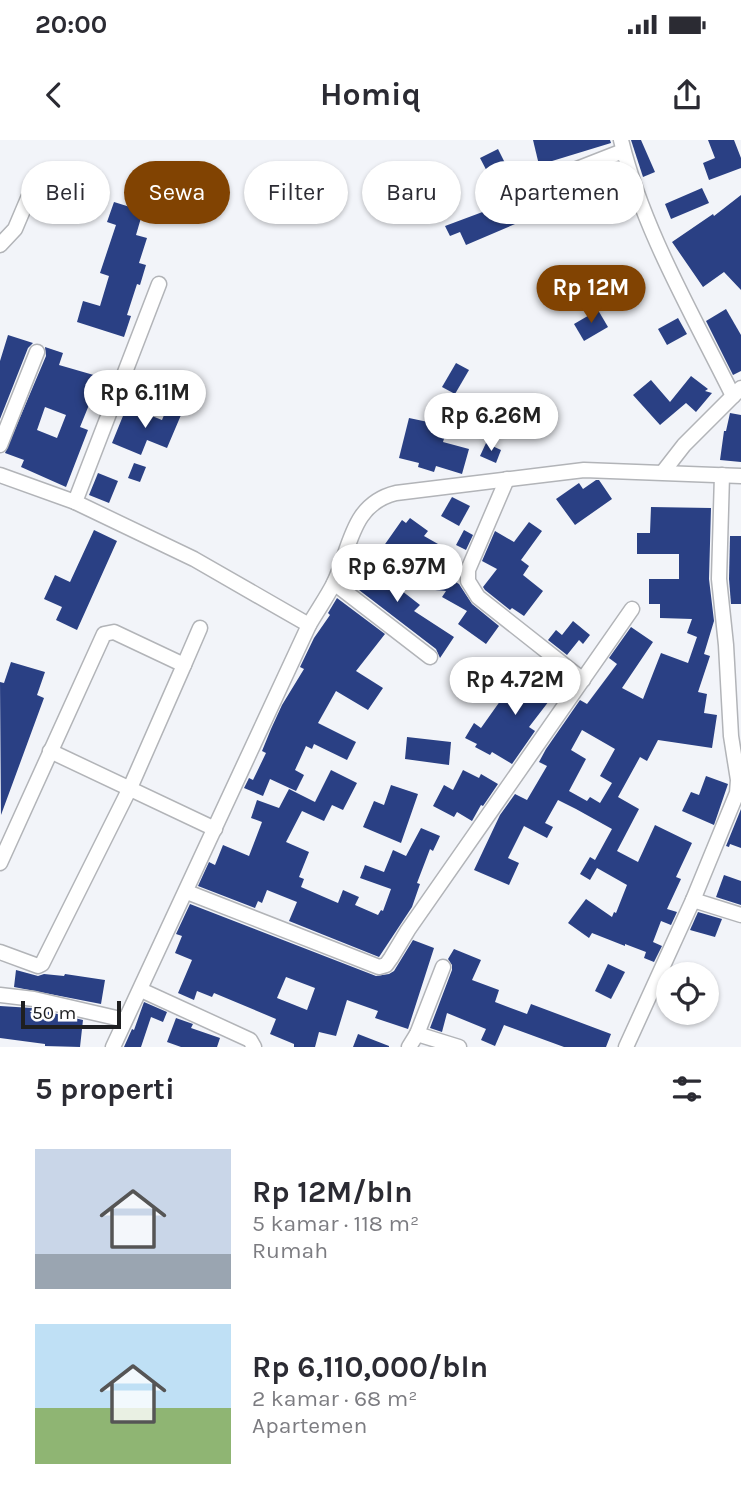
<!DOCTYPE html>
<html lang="id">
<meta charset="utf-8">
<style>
:root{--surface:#fff;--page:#f7f7f7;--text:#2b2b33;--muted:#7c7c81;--accent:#814302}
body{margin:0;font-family:Karla,sans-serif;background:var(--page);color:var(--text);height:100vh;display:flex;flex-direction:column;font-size:26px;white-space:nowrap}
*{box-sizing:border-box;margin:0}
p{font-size:23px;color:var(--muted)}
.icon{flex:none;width:38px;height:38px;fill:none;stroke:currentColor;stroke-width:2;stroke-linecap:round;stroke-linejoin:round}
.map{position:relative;height:907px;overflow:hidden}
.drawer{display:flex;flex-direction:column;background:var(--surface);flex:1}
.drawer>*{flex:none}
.top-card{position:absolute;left:21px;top:21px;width:700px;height:63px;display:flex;gap:14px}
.buttons{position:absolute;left:656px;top:822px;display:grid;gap:14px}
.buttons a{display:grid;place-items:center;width:63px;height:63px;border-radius:50%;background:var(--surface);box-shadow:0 2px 5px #0004;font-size:35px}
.scale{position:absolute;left:21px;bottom:18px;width:100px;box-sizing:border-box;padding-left:7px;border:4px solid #1e1f21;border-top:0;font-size:19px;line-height:24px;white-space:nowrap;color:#1e1f21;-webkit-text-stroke:5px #fff;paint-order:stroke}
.price{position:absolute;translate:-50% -60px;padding:0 16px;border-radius:24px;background:#fff;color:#222;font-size:23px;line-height:46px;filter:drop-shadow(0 2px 4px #0008)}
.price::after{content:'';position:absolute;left:50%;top:42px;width:21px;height:16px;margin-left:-10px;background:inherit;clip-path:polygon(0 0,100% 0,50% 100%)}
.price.on{background:var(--accent);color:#fff}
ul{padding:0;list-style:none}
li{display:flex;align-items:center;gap:21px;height:175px;padding:0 35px}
li span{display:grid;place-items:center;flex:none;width:196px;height:140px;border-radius:0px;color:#555}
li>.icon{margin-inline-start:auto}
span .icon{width:84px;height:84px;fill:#fffc;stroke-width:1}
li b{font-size:30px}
h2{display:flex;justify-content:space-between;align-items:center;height:84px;padding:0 35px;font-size:30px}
.tag{padding:0 24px;border-radius:32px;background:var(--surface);box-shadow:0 2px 5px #0004;font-size:24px;line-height:63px}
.tag.on{background:var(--accent);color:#fff}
.status{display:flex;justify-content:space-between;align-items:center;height:49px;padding:0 35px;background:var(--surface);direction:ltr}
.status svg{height:19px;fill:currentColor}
header{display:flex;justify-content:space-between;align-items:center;height:91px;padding:0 35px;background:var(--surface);font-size:32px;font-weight:700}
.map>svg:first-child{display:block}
.building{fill:#2a4084;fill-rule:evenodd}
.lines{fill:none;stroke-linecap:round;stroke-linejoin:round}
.street-casing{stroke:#b2b4b8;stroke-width:17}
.street{stroke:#fff;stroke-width:14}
</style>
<div class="status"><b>20:00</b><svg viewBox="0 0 49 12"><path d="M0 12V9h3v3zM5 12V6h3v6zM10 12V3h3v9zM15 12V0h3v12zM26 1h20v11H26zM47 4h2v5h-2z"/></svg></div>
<header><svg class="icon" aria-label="back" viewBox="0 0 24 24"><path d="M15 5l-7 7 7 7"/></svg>Homiq<svg class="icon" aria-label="share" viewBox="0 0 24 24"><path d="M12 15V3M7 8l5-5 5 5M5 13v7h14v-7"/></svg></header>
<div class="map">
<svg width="741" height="907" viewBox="0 0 741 907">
<rect width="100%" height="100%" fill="#f2f4f9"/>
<g class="building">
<path d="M533 0H610L611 3 539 25Z"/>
<path d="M631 0H641L655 32 643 37Z"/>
<path d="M708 0H734L741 18V28L709 40 703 23 715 18Z"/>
<path d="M498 9 515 43 505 49 504 57 507 61 517 63 552 49 558 61 528 75 529 78 466 105 460 92 450 96 445 86 504 64 480 18Z"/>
<path d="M599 31 606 51 577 60 571 42Z"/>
<path d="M702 48 709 63 671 79 665 64Z"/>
<path d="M741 55V150L724 132 703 147 672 102 713 74 714 76Z"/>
<path d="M114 62 143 71 136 95 147 98 139 123 146 125 140 145 137 144 127 175 131 176 124 197 77 182 83 161 100 166 109 136 100 133 116 85 107 82Z"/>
<path d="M726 169 741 195V231L733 235 706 181Z"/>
<path d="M598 170 608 187 584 201 574 184Z"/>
<path d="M678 178 687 194 667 205 658 189Z"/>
<path d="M8 195 33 203 28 208 0 279V221Z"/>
<path d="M45 207 63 213 59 225 104 238 98 262 91 260 80 287 88 290 66 347 21 327 24 320 5 313 46 216ZM45 267 66 275 57 298 37 290Z"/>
<path d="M456 223 469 230 455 254 442 247Z"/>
<path d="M691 236 708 249 705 251 712 253 696 272 686 263 660 285 633 255 651 240 670 262Z"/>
<path d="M127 266 162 280 166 270 181 275 167 308 147 300 141 315 112 303Z"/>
<path d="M730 273 741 275V322L720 320 724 291H726Z"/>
<path d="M409 278 428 282 427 286 446 292 443 302 469 309 462 334 436 326 434 332 418 327 419 323 399 318Z"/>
<path d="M486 303 501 310 496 323 480 316Z"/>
<path d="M134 323 146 327 140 342 128 338Z"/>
<path d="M98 333 118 341 109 363 89 355Z"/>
<path d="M596 340H599L612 359 575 385 556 359 579 343 583 349Z"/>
<path d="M452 357 470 366 459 386 441 376Z"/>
<path d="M651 367 711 368 709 439 714 481 704 514 710 516 698 552 707 554 704 573 717 575 712 608 658 600 647 621 640 617 618 657 639 669 617 711 638 722 655 685 692 703 676 737 681 739 667 769 677 772 671 785 661 781 653 802 662 806 654 822 644 818 646 812 625 804V806L592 793 589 798 568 783 586 759 612 777 614 772 616 773 627 745 597 728 590 740 580 734 590 717 595 720 612 689 576 669 558 660 545 683 553 687 547 698 524 686 508 718 519 723 509 745 474 730 500 675 515 654 527 660 547 626 539 622 546 609 580 560 587 564 617 524 609 518 631 487 653 502 622 548 643 559 661 513 688 523 697 497 687 493 692 479 660 478V464H649V439H679V414H637V393H650ZM582 590 615 609 600 636 612 643 600 663 590 657 587 661 569 651 586 619 571 610Z"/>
<path d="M410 378 428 391 424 396 452 412 440 433 459 444 472 464 499 486 486 504 458 484 467 471 442 457 446 451 424 449 426 431 407 420 405 423 383 407 402 380 406 383Z"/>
<path d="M529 382 542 391 521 420 529 426 523 435 543 451 524 476 512 468 510 470 485 450 483 447 497 429 482 421 495 391 514 402Z"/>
<path d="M94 390 117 401 77 490 56 480 62 467 44 459 55 435 70 442Z"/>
<path d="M464 390 473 395 466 410 456 405Z"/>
<path d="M730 396H741V464H731L729 439Z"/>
<path d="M356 415 420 465 414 471 454 497 440 518 436 509 346 440Z"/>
<path d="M337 458 385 494 356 531 383 548 368 570 336 551 318 583 356 602 347 620 314 604 312 609 306 606 295 630 304 635 296 651 270 639 263 656 244 648 249 638 253 640 266 613 262 611 271 589 282 565 304 529 300 527 314 498 330 475 328 473Z"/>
<path d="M573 481 590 495 583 504 579 500 567 515 548 500 556 490 562 495Z"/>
<path d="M543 521 562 535 545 558 549 561 529 587 535 591 512 624 492 612 490 615 475 607 477 604 465 598 474 583 481 588 503 557 507 560 521 541 527 545Z"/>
<path d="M11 522 45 532 37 555 44 558 1 675 0 542 4 543Z"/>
<path d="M407 597 451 602 449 625 405 619Z"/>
<path d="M331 630 357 643 343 670 332 665 324 681 302 671 286 702 309 712 299 737 304 739 301 747 338 763 343 750 359 757 355 765 378 775 381 770 383 771 391 749 360 738 365 725 384 732 393 710 406 716 421 688 440 696 433 711 430 709 417 743 420 744 412 767 379 817 289 781 297 762 267 750 262 763 258 761 255 768 198 746 209 722 215 725 223 705 249 716 262 682 251 678 257 660 279 668 289 649 315 662Z"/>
<path d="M463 630 479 638 481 634 498 644 483 666 481 665 472 681 457 672 454 677 433 666 444 645 453 650Z"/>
<path d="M706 636 728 644 714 685 682 671 691 652 699 655Z"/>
<path d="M391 645 418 654 401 703 363 687 374 661 384 665Z"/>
<path d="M741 669V708L730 704 729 707 726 706Z"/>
<path d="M724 735 741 741V765L716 757Z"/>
<path d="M190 764 376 836 389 834 394 831 413 800 434 808 408 889 375 878 378 871 347 860 336 896 319 892 315 907H294V904L270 894 276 879 214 853 212 857 197 851 194 860 178 853 192 820 175 813 182 796 176 794ZM286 837 315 848 307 870 277 858Z"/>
<path d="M698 772 722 779 715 797 690 790Z"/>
<path d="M454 809 481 820 472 840 499 850 495 862 527 874 531 864 611 894 606 907H564L504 885 495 906 481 900 486 889 447 873 442 892 430 888 452 830V825L448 819Z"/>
<path d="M608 824 625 832 611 859 595 851Z"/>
<path d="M16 830 38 836 44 834 64 836 65 834 105 840 101 864 14 847Z"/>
<path d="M144 862 167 872 163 882 151 877 141 907H124L132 889 134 890Z"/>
<path d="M0 866 32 868 83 880 80 907 45 906V904L0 898Z"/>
<path d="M176 878 193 884 191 888 220 898 217 907H181L167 902Z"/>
<path d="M358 894 389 906V907H353Z"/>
</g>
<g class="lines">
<g class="street-casing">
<g id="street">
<path d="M621 0C643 90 692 173 733 256"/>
<path d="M513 54 623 11"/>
<path d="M0 105 15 89 29 56"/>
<path d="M0 305 37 212"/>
<path d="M663 332 684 305 741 248"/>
<path d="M0 335 75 362 194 419 309 485"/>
<path d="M507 339 468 430V441L478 457 583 540"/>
<path d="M75 362 159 144"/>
<path d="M334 443 430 517"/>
<path d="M184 525 200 488"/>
<path d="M50 611 215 689"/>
<path d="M0 723 104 494 114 492 184 525 130 648 42 824 38 826 0 812"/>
<path d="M187 752 379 827 386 825 391 818 408 790 632 469"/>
<path d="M693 760 741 775"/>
<path d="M141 850 250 900 254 907"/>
<path d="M0 855 34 859 125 880"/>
<path d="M417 894 459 907"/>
<path d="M113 907 309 485C317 471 327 457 334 443 351 407 351 364 396 353L584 330 741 336"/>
<path d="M409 907 417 894 443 827"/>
<path d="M626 907 693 760 737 653 738 640 731 596 726 505 719 439 722 335"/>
</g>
</g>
<use href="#street" class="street"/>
</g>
</svg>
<div class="buttons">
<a><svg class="icon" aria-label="locate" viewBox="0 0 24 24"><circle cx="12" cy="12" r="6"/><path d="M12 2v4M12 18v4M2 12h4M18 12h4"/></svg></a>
</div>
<div class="scale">50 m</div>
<b class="price on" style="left:591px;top:185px">Rp 12M</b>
<b class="price" style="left:145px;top:290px">Rp 6.11M</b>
<b class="price" style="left:491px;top:313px">Rp 6.26M</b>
<b class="price" style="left:397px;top:464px">Rp 6.97M</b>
<b class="price" style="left:515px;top:577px">Rp 4.72M</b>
<div class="top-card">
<a class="tag">Beli</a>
<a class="tag on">Sewa</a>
<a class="tag">Filter</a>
<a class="tag">Baru</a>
<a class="tag">Apartemen</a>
</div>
</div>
<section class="drawer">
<h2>5 properti<svg class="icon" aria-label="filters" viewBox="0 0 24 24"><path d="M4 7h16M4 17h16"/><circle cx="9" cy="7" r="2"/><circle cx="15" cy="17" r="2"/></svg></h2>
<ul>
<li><span style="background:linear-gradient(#c9d6e8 75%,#9aa5b1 0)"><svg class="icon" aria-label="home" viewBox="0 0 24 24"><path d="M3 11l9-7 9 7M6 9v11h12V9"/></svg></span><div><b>Rp 12M/bln</b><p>5 kamar · 118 m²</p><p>Rumah</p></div></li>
<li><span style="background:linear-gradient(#bfe0f5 60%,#8fb573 0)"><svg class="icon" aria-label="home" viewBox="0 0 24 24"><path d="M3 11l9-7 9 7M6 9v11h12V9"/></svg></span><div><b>Rp 6,110,000/bln</b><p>2 kamar · 68 m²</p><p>Apartemen</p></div></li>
</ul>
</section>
